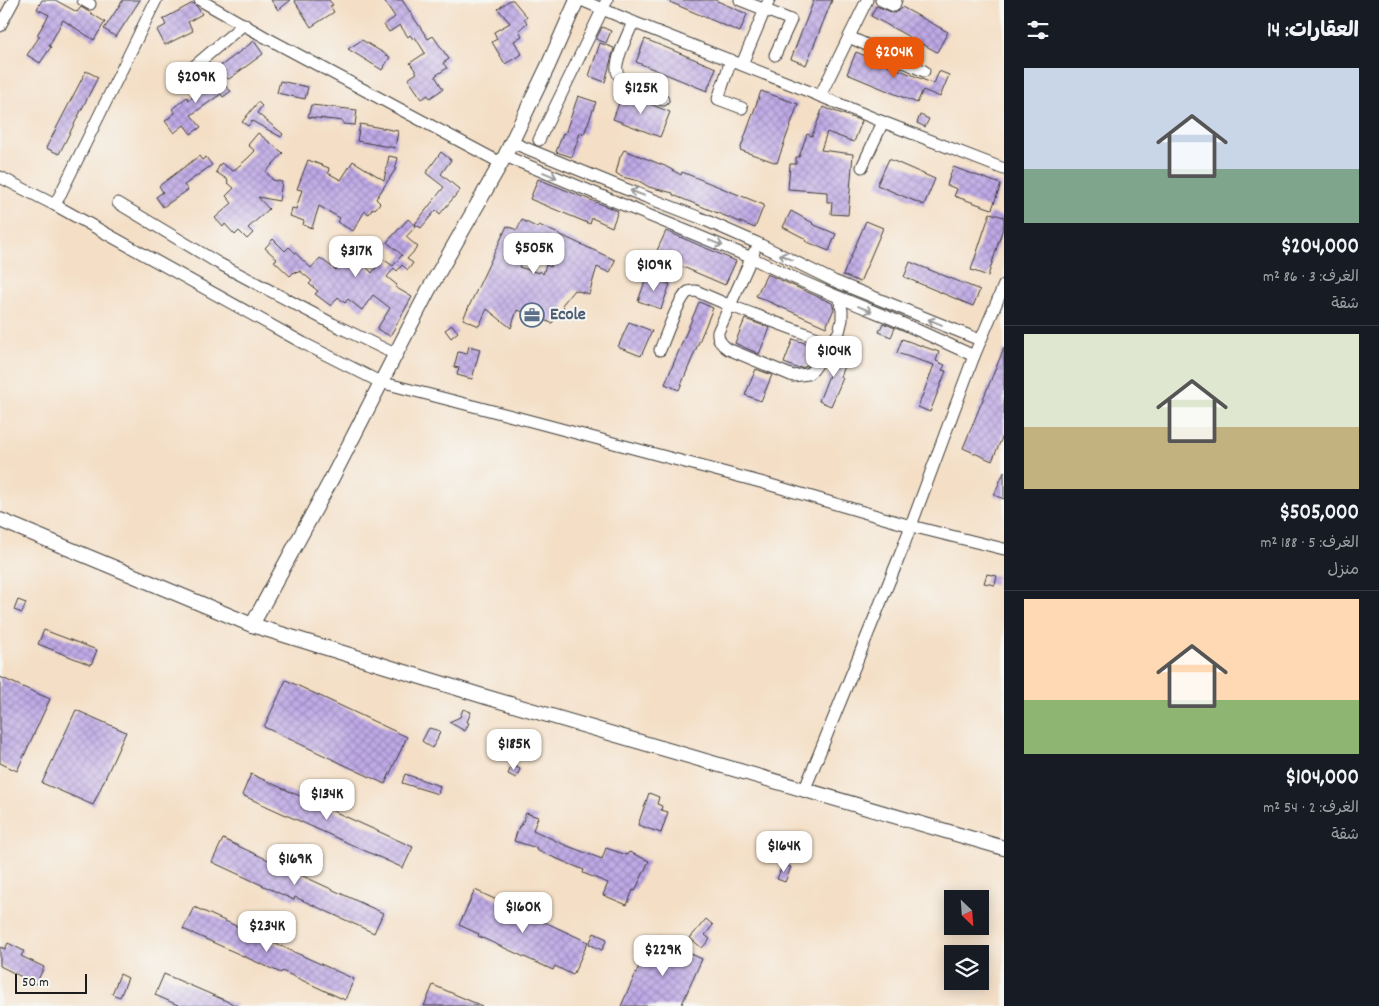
<!DOCTYPE html>
<html lang="ar">
<meta charset="utf-8">
<style>
:root{--surface:#171b24;--page:#242831;--text:#f1f3f6;--muted:#9ea1a6;--line:#363941;--accent:#ea580c}
body{margin:0;font-family:Dekko,"Playpen Sans Arabic",sans-serif;background:var(--page);color:var(--text);direction:rtl;height:100vh;display:flex;flex-direction:column;font-size:19px;white-space:nowrap}
*{box-sizing:border-box;margin:0}
p{font-size:16px;color:var(--muted)}
.icon{flex:none;width:28px;height:28px;fill:none;stroke:currentColor;stroke-width:2;stroke-linecap:round;stroke-linejoin:round}
.map{position:relative;flex:1;overflow:hidden;direction:ltr}
.sheet{display:flex;flex-direction:column;background:var(--surface);width:375px}
.sheet>*{flex:none}
.needle{width:32px;rotate:155deg}
.buttons{position:absolute;left:944px;top:890px;display:grid;gap:10px}
.buttons a{display:grid;place-items:center;width:45px;height:45px;border-radius:0px;background:var(--surface);box-shadow:0 2px 12px #0003;font-size:25px}
.scale{position:absolute;left:15px;bottom:12px;width:72px;box-sizing:border-box;padding-left:5px;border:2px solid #1c1c1c;border-top:0;font-size:14px;line-height:18px;white-space:nowrap;color:#1c1c1c;-webkit-text-stroke:4px #f6f6f2;paint-order:stroke}
.price{position:absolute;translate:-50% -42px;padding:0 11px;border-radius:10px;background:#fff;color:#222;font-size:16px;line-height:32px;filter:drop-shadow(0 1px 2px #0008)}
.price::after{content:'';position:absolute;left:50%;top:30px;width:15px;height:11px;margin-left:-8px;background:inherit;clip-path:polygon(0 0,100% 0,50% 100%)}
.price.current{background:var(--accent);color:#fff}
ul{padding:0;list-style:none}
li{display:grid;align-content:center;gap:10px;height:265px;padding:0 20px}
li+li{border-top:1px solid var(--line)}
li span{display:grid;place-items:center;height:155px;border-radius:0px;color:#555}
li>.icon{margin-inline-start:auto}
span .icon{width:90px;height:90px;fill:#fffc;stroke-width:1}
li b{font-size:21px}
h2{display:flex;justify-content:space-between;align-items:center;height:60px;padding:0 20px;font-size:21px}
main{display:flex;flex:1;min-height:0}
.map>svg:first-child{display:block}
.building{fill:url(#building-cross-hatch);fill-rule:evenodd}
.lines{fill:none;stroke-linecap:round;stroke-linejoin:round}
.minor-casing{stroke:#3c3936;stroke-width:13}
.tertiary-casing{stroke:#3c3936;stroke-width:16}
.minor{stroke:#fff;stroke-width:11}
.tertiary{stroke:#fff;stroke-width:14}
.oneway{stroke:#999}
.labels{text-anchor:middle;dominant-baseline:central;stroke-width:4;stroke-linejoin:round;paint-order:stroke}
.service-label{font-size:18px;font-weight:bold;fill:#4e5e75;stroke:#f6f6f2;text-anchor:start}
</style>
<main>
<section class="sheet">
<h2>العقارات: 14<svg class="icon" aria-label="filters" viewBox="0 0 24 24"><path d="M4 7h16M4 17h16"/><circle cx="9" cy="7" r="2"/><circle cx="15" cy="17" r="2"/></svg></h2>
<ul>
<li><span style="background:linear-gradient(#c9d6e8 65%,#7fa58c 0)"><svg class="icon" aria-label="home" viewBox="0 0 24 24"><path d="M3 11l9-7 9 7M6 9v11h12V9"/></svg></span><div><b>$204,000</b><p>الغرف: 3 · 86 m²</p><p>شقة</p></div></li>
<li><span style="background:linear-gradient(#dfe7d0 60%,#c2b280 0)"><svg class="icon" aria-label="home" viewBox="0 0 24 24"><path d="M3 11l9-7 9 7M6 9v11h12V9"/></svg></span><div><b>$505,000</b><p>الغرف: 5 · 188 m²</p><p>منزل</p></div></li>
<li><span style="background:linear-gradient(#ffd9b3 65%,#8fb573 0)"><svg class="icon" aria-label="home" viewBox="0 0 24 24"><path d="M3 11l9-7 9 7M6 9v11h12V9"/></svg></span><div><b>$104,000</b><p>الغرف: 2 · 54 m²</p><p>شقة</p></div></li>
</ul>
</section>
<div class="map">
<svg width="1004" height="1006" viewBox="0 0 1004 1006">
<defs>
<pattern id="building-cross-hatch" width="8" height="8" patternUnits="userSpaceOnUse" patternTransform="scale(1.25)"><rect width="8" height="8" fill="#bfa9e6"/><path d="M0 0l8 8M0 8l8-8" fill="none" stroke="#9a89ba"/></pattern>
</defs>
<rect width="100%" height="100%" fill="#f6f6f2"/>
<filter id="ink" filterUnits="userSpaceOnUse"><feTurbulence type="fractalNoise" baseFrequency=".02" numOctaves="2"/><feDisplacementMap in="SourceGraphic" scale="10" xChannelSelector="R" yChannelSelector="G"/><feConvolveMatrix kernelMatrix="1 2 1 2 8 2 1 2 1" color-interpolation-filters="sRGB"/></filter>
<filter id="wash" filterUnits="userSpaceOnUse"><feTurbulence type="fractalNoise" baseFrequency=".0096" numOctaves="4" result="noise"/><feDisplacementMap in="SourceGraphic" scale="20" xChannelSelector="R" yChannelSelector="G"/><feGaussianBlur stdDeviation="1.12" result="paint"/><feColorMatrix in="noise" values="0 0 0 0 0 0 0 0 0 0 0 0 0 0 0 0 0 1.4 0 .05"/><feComposite in="paint" operator="in"/></filter>
<g filter="url(#wash)">
<rect width="100%" height="100%" fill="#f4dfc6"/>
<g id="blocks">
<g class="building">
<path d="M42 0H55L77 12 81 7 105 22 94 40 63 20 49 46 51 47 40 63 27 55 40 36 37 35 49 15 37 9Z"/>
<path d="M123 0H140L116 37 104 29Z"/>
<path d="M271 0H291L278 10Z"/>
<path d="M294 0H329L333 5 330 6 334 12 311 27Z"/>
<path d="M384 0H402L428 39 433 36 449 59 443 63 447 68 435 76 443 89 430 98 428 95 422 99 408 79 417 73 410 63 425 53 415 37 413 39 410 35 408 37 400 25 389 32 384 25 395 17Z"/>
<path d="M510 0H513L527 17 524 19 527 23 519 30 522 36 514 41 522 54 505 64 492 42 497 39 494 32 510 23 498 9Z"/>
<path d="M665 0H715L747 14 740 32Z"/>
<path d="M814 0H832L806 65 791 59Z"/>
<path d="M193 3 198 8 202 14 188 22 193 31 165 45 157 30 166 25 163 19Z"/>
<path d="M876 6 894 13 899 11 902 7 948 32 937 52 871 16Z"/>
<path d="M602 27 611 31 606 43 596 39Z"/>
<path d="M645 39 716 68 707 91 636 62Z"/>
<path d="M362 40 390 57 382 70 348 49Z"/>
<path d="M254 41 263 54 229 79 214 71Z"/>
<path d="M600 43 614 48 605 82 589 76Z"/>
<path d="M856 52 934 84 939 71 949 75 940 97 923 90 917 103 847 74Z"/>
<path d="M86 71 98 77 59 154 46 148Z"/>
<path d="M209 74 231 91 223 97 221 94 191 115 201 127 191 134 184 125 174 133 165 121 175 113 172 109 187 97 189 100 201 91 195 84Z"/>
<path d="M280 81 308 87 305 99 277 93Z"/>
<path d="M761 91 798 104 777 163 740 150Z"/>
<path d="M623 93 670 112 660 137 613 119Z"/>
<path d="M578 96 596 102 584 134 580 133 572 157 556 152 563 133 565 134Z"/>
<path d="M258 102 262 106 257 113 283 134 281 137 252 121 248 126 242 122Z"/>
<path d="M311 105 357 110 355 125 343 124V121L308 117Z"/>
<path d="M823 107 862 121 854 142 827 132 821 150 853 154 848 215 831 214 832 202H827V192L788 189 790 164H796V157H799L807 134 812 136Z"/>
<path d="M920 115 929 119 925 127 917 123Z"/>
<path d="M360 124 398 131 395 148 357 141Z"/>
<path d="M258 133 283 153 266 172 273 180 282 182 279 201 258 197 269 209 248 228 253 233 247 239 239 231 235 235 225 224 223 227 215 218 232 203 226 196 234 188 227 182 228 180 216 172 221 163 233 171 247 159 255 151 248 145Z"/>
<path d="M624 150 632 153 665 166 681 175 682 172 764 205 755 228 673 195V193L649 187 639 181 622 177 616 173 620 157Z"/>
<path d="M441 152 451 160 441 174 460 190 440 214 436 210 421 228 415 224 444 187 426 173Z"/>
<path d="M199 156 202 160 206 157 212 165 184 185 188 190 163 207 156 197 163 192 159 186Z"/>
<path d="M389 156 398 158 395 170 376 199 380 203 375 209 373 208 369 214 365 211 353 231 337 222 340 218 319 206 312 228 303 225 304 221 290 216 292 208 296 209 302 190 297 189 308 160 329 168 328 173 341 180 353 161 384 180Z"/>
<path d="M889 159 935 179 924 205 877 185Z"/>
<path d="M953 167 1001 184 992 209 954 196 957 189 947 185Z"/>
<path d="M538 179 618 211 612 227 592 218 590 224 530 199Z"/>
<path d="M791 211 813 223 812 224 836 234 829 251 805 241 806 239 783 227Z"/>
<path d="M990 213 1004 217V225L988 276 971 270Z"/>
<path d="M408 219 416 226 406 237 418 247 407 259 413 263 408 270 402 265 397 271 394 268 387 277 397 285 395 287 412 297 390 336 377 329 390 308 373 295 362 310 348 299 345 303 338 297 331 306 315 294 318 291 309 284 312 281 300 271 297 273 295 271 290 276 274 261 277 259 265 248 273 239 285 251 289 247 311 268 320 258 336 270 342 262 348 259 356 265 361 261 372 273 383 259 393 266 402 255 387 242Z"/>
<path d="M522 220 538 228 539 225 615 260 610 273 597 267 589 294 574 290 562 305 564 307 552 323 537 318V316L517 310 511 328 487 309 479 326 463 319 507 226 517 230ZM539 241 557 249 551 267 546 265 543 274 540 271 539 273 519 267 528 248 535 251Z"/>
<path d="M866 221 883 228 860 282 843 275Z"/>
<path d="M666 231 736 261 725 285 655 255Z"/>
<path d="M910 262 980 290 973 306 904 277Z"/>
<path d="M767 274 832 303 834 309 826 327 756 296Z"/>
<path d="M647 276 670 284 661 309 638 301Z"/>
<path d="M699 302 713 308 679 390 665 384Z"/>
<path d="M745 319 770 328 759 354 735 343Z"/>
<path d="M629 322 652 331 641 356 618 347Z"/>
<path d="M883 323 895 328 891 337 879 332Z"/>
<path d="M452 325 458 332 451 338 445 330Z"/>
<path d="M793 339 816 347 811 360 805 367 797 368 784 363Z"/>
<path d="M902 339 939 352 936 361 945 365 942 370 946 371 930 412 918 407 934 365 897 353Z"/>
<path d="M469 346 480 349 472 379 457 375 459 368 454 367 458 352 467 354Z"/>
<path d="M1004 348V433L992 461 963 448Z"/>
<path d="M836 350 848 355 840 377 843 378 831 406 819 401 832 368 829 367Z"/>
<path d="M756 369 772 375 761 401 745 395Z"/>
<path d="M1004 472V499L994 495Z"/>
<path d="M987 574 997 576 995 585 984 583Z"/>
<path d="M18 600 26 603 22 613 14 610Z"/>
<path d="M44 630 97 650 91 665 38 644Z"/>
<path d="M0 677 50 699 17 771 0 763Z"/>
<path d="M286 680 407 737 385 784 264 727Z"/>
<path d="M463 709 471 712 467 722 469 723 465 731 449 722 460 717Z"/>
<path d="M76 710 126 732 93 805 42 783Z"/>
<path d="M429 728 440 731 437 740 432 748 422 741Z"/>
<path d="M512 765 520 769 516 778 508 774Z"/>
<path d="M251 774 413 847 403 868 242 795Z"/>
<path d="M405 774 440 786 438 794 402 783Z"/>
<path d="M649 793 659 797 657 804 662 806 661 810 668 812 661 833 638 825Z"/>
<path d="M526 813 538 817 533 830 565 845 602 859 606 848 627 855 629 852 649 861 635 891 633 890 627 905 603 895 608 883 583 873 584 870 536 850 537 848 514 841 519 826H521Z"/>
<path d="M223 839 383 913 374 933 295 897 294 900 212 862Z"/>
<path d="M783 864 791 867 785 882 777 879Z"/>
<path d="M475 890 588 942 573 975 555 966 553 970 478 936 479 934 459 925Z"/>
<path d="M194 907 354 979 345 1000 282 971 281 973 183 929Z"/>
<path d="M706 919 713 925 705 935 710 939 702 948 690 938Z"/>
<path d="M594 933 607 939 602 950 589 944Z"/>
<path d="M657 938 702 959 681 1006H621L646 951 650 953Z"/>
<path d="M8 943 24 951 21 956 44 967 36 984 0 966V947L5 949Z"/>
<path d="M120 974 128 978 120 997 112 994Z"/>
<path d="M164 974 238 1006H180L155 995Z"/>
<path d="M433 985 482 1006H424Z"/>
</g>
</g>
</g>
<g filter="url(#ink)">
<use href="#blocks" fill-opacity="0" stroke="#3c3936" stroke-width="1"/>
<g class="lines">
<g class="minor-casing">
<g id="minor">
<path d="M83 0 90 4"/>
<path d="M200 0 265 37 501 163"/>
<path d="M581 0 633 22 798 87 883 122 1004 169"/>
<path d="M740 0 791 20 775 55"/>
<path d="M881 0 894 6 896 0"/>
<path d="M633 22C629 33 612 64 618 74 624 85 651 94 663 100"/>
<path d="M0 26 14 0"/>
<path d="M849 37 924 71"/>
<path d="M731 60 718 99 742 108"/>
<path d="M742 64 769 0"/>
<path d="M184 75 244 24"/>
<path d="M820 96 867 0"/>
<path d="M539 140 607 0"/>
<path d="M511 142 623 188 698 217 757 243 834 281 980 340"/>
<path d="M505 156 752 258C797 281 843 299 890 318 918 330 946 343 974 356"/>
<path d="M862 167 883 122"/>
<path d="M0 177 55 205 303 343 380 382 512 416 764 483 911 526 1004 549"/>
<path d="M118 203 218 263 333 324 395 354"/>
<path d="M55 205 156 0"/>
<path d="M754 252 718 332C717 340 722 345 728 349L793 376 808 374 813 370 821 359 839 332 842 320V310L839 298"/>
<path d="M660 350C665 338 679 298 688 292 691 291 693 291 696 291L731 306 831 343"/>
<path d="M804 791 902 550 974 356 1004 285"/>
</g>
</g>
<g class="tertiary-casing">
<g id="tertiary">
<path d="M0 520 252 625 486 697 1004 848"/>
<path d="M252 625 331 480 428 291 505 156 548 66 577 0"/>
</g>
</g>
<use href="#minor" class="minor"/>
<use href="#tertiary" class="tertiary"/>
</g>
<defs><path id="oneway-shaft" d="M-6 0H5M1.5-3L5.5 0L1.5 3" fill="none" stroke-width="1.6" stroke-linecap="round" stroke-linejoin="round" transform="scale(1.25)"/></defs>
<g class="oneway">
<use href="#oneway-shaft" transform="translate(550 175) rotate(22)"/>
<use href="#oneway-shaft" transform="translate(637 193) rotate(-159)"/>
<use href="#oneway-shaft" transform="translate(716 243) rotate(22)"/>
<use href="#oneway-shaft" transform="translate(786 257) rotate(-155)"/>
<use href="#oneway-shaft" transform="translate(865 309) rotate(22)"/>
<use href="#oneway-shaft" transform="translate(935 322) rotate(-158)"/>
</g>
</g>
<defs>
<g id="office-ring" transform="scale(1.25)"><circle r="9.5" fill="#f6f6f2" stroke="#5c6f8a" stroke-width="1.5"/><path d="M-6-3h4V-5.5h4V-3h4V5H-6ZM-1-4.5V-3h2v-1.5ZM-6 0V1H6V0Z" fill="#5c6f8a"/></g>
</defs>
<g fill-rule="evenodd">
<use href="#office-ring" x="532" y="315"/>
</g>
<g class="labels">
<g class="service-label">
<text x="550" y="315">Ecole</text>
</g>
</g>
</svg>
<div class="buttons">
<a><svg class="needle" viewBox="-14 -14 28 28"><path d="M0-13l5 13h-10z" fill="#e53935"/><path d="M0 13l5-13h-10z" fill="#9ea1a6"/></svg></a>
<a><svg class="icon" aria-label="layers" viewBox="0 0 24 24"><path d="M12 4l9 5-9 5-9-5zM3 14l9 5 9-5"/></svg></a>
</div>
<div class="scale">50 m</div>
<b class="price current" style="left:894px;top:79px">$204K</b>
<b class="price" style="left:196px;top:104px">$209K</b>
<b class="price" style="left:641px;top:115px">$125K</b>
<b class="price" style="left:534px;top:275px">$505K</b>
<b class="price" style="left:356px;top:278px">$317K</b>
<b class="price" style="left:654px;top:292px">$109K</b>
<b class="price" style="left:834px;top:378px">$104K</b>
<b class="price" style="left:514px;top:771px">$185K</b>
<b class="price" style="left:327px;top:821px">$134K</b>
<b class="price" style="left:784px;top:873px">$164K</b>
<b class="price" style="left:295px;top:886px">$169K</b>
<b class="price" style="left:523px;top:934px">$160K</b>
<b class="price" style="left:267px;top:953px">$234K</b>
<b class="price" style="left:663px;top:977px">$229K</b>
</div>
</main>
